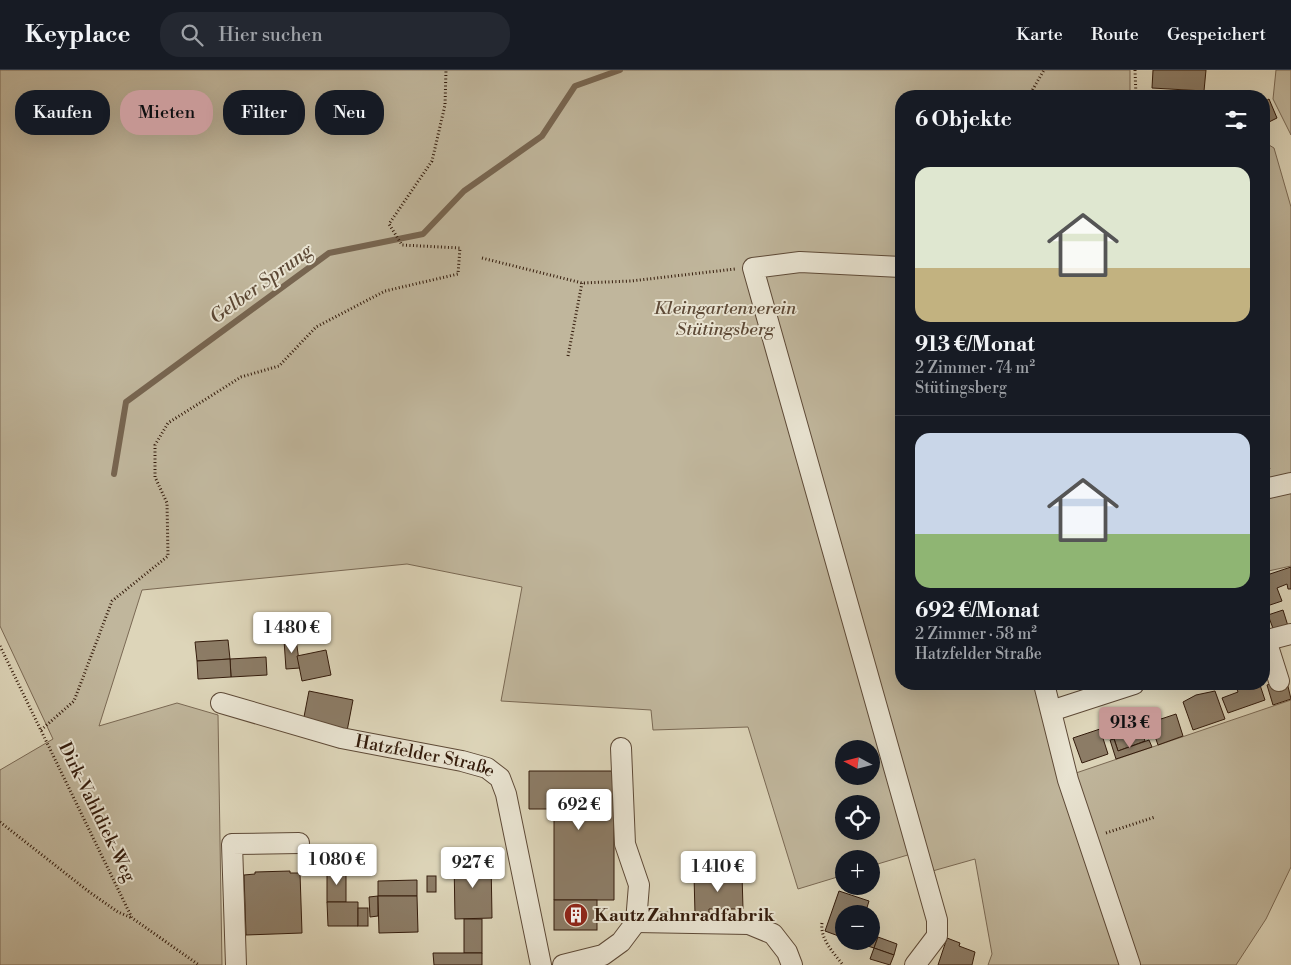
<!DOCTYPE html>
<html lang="de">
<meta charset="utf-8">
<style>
:root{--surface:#171b24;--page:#242831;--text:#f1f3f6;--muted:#9ea1a6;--line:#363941;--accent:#c59692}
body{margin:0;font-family:"Libre Bodoni",serif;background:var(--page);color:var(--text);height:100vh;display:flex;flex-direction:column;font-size:19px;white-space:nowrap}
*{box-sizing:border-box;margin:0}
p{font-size:16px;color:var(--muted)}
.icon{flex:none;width:28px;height:28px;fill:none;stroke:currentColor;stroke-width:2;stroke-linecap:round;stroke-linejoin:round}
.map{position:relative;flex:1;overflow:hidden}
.drawer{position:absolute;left:895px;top:20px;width:375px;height:600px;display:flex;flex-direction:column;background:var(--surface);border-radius:20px;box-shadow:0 5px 20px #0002}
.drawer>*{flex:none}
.guide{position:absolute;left:15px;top:20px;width:475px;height:45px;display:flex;gap:10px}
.needle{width:32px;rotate:277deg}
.controls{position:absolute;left:835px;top:670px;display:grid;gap:10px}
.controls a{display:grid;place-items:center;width:45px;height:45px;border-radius:50%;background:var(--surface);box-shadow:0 5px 20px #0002;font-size:25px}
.price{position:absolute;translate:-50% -42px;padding:0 11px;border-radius:5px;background:#fff;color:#222;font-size:16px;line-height:32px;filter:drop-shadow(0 1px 2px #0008)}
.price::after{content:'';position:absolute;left:50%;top:30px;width:15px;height:11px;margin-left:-8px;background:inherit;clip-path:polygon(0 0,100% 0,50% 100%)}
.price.current{background:var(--accent);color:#111}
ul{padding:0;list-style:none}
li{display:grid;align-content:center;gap:10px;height:265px;padding:0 20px}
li+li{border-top:1px solid var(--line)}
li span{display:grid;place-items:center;height:155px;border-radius:15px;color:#555}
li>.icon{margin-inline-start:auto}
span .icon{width:90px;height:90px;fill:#fffc;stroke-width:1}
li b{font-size:21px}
h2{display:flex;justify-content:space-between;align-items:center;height:60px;padding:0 20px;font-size:21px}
.pill{padding:0 18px;border-radius:20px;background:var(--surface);box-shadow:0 5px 20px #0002;font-size:18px;line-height:45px}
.pill.current{background:var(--accent);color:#111}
header{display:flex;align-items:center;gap:30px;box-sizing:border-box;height:70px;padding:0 25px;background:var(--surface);border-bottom:1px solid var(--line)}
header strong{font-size:24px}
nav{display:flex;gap:28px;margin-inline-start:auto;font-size:18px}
.search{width:350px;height:45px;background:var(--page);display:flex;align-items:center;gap:12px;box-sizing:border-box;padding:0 18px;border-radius:20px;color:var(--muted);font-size:19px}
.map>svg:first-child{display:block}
.green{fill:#c0b69c;stroke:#7a6954;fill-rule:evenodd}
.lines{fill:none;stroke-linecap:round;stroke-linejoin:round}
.stream{stroke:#776550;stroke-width:6}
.building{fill:#8c7c66;stroke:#341c0c}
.minor-casing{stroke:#5e4a37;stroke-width:22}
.path{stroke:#341c0c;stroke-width:3;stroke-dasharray:1 2.5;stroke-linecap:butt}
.minor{stroke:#e9e4d2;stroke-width:20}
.labels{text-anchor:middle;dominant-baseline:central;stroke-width:4;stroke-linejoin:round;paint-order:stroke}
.park-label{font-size:18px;font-style:italic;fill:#5e4a37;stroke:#e9e4d2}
.street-label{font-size:18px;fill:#341c0c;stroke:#e9e4d2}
.poi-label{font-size:18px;font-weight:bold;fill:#341c0c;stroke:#e9e4d2;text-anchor:start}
.water-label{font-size:19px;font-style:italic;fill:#5b4734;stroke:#e9e4d2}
</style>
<header>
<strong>Keyplace</strong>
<div class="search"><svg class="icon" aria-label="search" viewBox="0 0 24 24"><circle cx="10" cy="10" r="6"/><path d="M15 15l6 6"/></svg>Hier suchen</div>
<nav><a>Karte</a><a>Route</a><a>Gespeichert</a></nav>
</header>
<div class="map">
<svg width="1291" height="895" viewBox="0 0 1291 895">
<rect width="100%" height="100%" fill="#ddd5b9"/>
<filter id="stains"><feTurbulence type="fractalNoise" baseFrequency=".004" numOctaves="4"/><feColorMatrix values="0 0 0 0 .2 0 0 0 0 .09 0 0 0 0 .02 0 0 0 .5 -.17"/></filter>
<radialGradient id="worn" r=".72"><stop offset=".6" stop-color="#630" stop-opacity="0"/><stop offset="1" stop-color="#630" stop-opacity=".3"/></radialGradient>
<g class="green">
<path d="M0 0H1130V26H901V614H1050L1073 704 1291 630V797L1266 849 1236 895H988L992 884 975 789 929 802 911 784 871 796V789H844V805L798 819 748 657 653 660 651 640 501 631 522 517 407 494 142 520 99 656 177 633 218 645 222 895H0V700L53 669 0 556ZM844 679H871V706H844ZM844 734H871V761H844Z"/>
<path d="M1276 0H1291V65L1273 29Z"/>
<path d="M1264 72 1274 78 1291 137V496L1264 502Z"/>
</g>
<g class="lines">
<path class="stream" d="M114 404 126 332 329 183 423 164 464 121 542 66 575 16 620 0"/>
</g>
<g class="building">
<path d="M1153 0H1206L1204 21 1152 18Z"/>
<path d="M1269 29 1277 48 1267 53 1264 46V32Z"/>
<path d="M1291 497V519H1288L1287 514 1277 518 1282 531 1267 536 1264 527V506Z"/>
<path d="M1283 540 1288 556 1274 561 1268 545Z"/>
<path d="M296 569 300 598 286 599 284 570Z"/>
<path d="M228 570 230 589 197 591 195 572Z"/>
<path d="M326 580 331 605 302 611 297 586Z"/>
<path d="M266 587 267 605 231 607 230 589Z"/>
<path d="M230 589 231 607 198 609 197 591Z"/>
<path d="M1286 608 1291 629 1273 635 1267 615Z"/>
<path d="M1235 614H1252L1253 618 1260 615 1265 630 1228 643 1222 628 1238 622Z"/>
<path d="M309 621 353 630 347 661 303 652Z"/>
<path d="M1215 621 1225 649 1193 660 1183 632 1196 625Z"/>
<path d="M1158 640 1161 649 1176 644 1183 666 1158 675 1147 643Z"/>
<path d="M1140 657 1145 671 1118 681 1112 662 1121 659 1122 663Z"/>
<path d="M1100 659 1108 684 1082 693 1073 668Z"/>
<path d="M1114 669 1118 681 1149 670 1152 677 1116 689 1110 670Z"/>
<path d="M529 701H614V830H554V739H529Z"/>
<rect x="694" y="786" width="20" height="19"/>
<path d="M491 789 492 848 455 849 454 790Z"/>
<rect x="327" y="800" width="19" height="32"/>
<path d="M290 801V803H300L302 863 246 865 244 805 255 804V802Z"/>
<path d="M742 804 743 839H709V844H695L694 805Z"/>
<rect x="427" y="806" width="9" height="16"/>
<path d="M417 810V826H378V811Z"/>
<path d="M839 821 869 831 865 844H844V868L825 861Z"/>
<path d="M378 826V846L370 847 369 827Z"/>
<path d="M378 826H417L418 862 379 863Z"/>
<rect x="554" y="830" width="43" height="30"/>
<path d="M327 832H358V856H328Z"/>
<rect x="358" y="838" width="10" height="18"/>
<rect x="464" y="849" width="18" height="34"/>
<path d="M871 865 878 867 874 878 855 872 871 871Z"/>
<path d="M878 867 897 874 894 885 874 878Z"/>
<path d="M947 868 960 873 959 876 975 882 972 895H938Z"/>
<path d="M874 878 894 885 890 895 870 889Z"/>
<path d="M433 883H482V895H434Z"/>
</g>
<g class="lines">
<g class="minor-casing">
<g id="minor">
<path d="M901 197 800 192 753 198 937 850V866L915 895"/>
<path d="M1264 419 1291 413"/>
<path d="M1266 570 1279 611"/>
<path d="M1264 571 1291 564"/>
<path d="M1044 614 1068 710 1130 895"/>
<path id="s1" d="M221 633 341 668 462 691 487 698 500 708 506 724 541 895"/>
<path d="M1057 639 1134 614"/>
<path d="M636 852 749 854 773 864 787 882 792 895"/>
<path d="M236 895 232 774 299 773"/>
<path d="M563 895 603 885 621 872 636 852 639 815 625 774 621 678"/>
</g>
</g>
<g class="path">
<path d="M1135 0 1136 26"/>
<path d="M1029 26 1044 0"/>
<path d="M482 188 582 213 631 211 735 199"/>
<path d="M568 286 582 213"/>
<path d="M1264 371 1269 399"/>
<path d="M0 576 132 848 199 895"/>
<path d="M41 660 74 631 112 531 168 486 167 433 155 407V375L168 353 241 307 279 296 316 257 385 221 458 204 460 178 402 175 389 154 432 91 445 35 446 0"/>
<path d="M0 752 88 821 118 842 132 848"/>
<path d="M1106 763 1155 747"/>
<path d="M822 853C820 869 833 882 843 895"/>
</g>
<use href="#minor" class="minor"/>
</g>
<defs>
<g id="building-disc" transform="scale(1.25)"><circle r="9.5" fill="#8f2418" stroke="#e9e4d2"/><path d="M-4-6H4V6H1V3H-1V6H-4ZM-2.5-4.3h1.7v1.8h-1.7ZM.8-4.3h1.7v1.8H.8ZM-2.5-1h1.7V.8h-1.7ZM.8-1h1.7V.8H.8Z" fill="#fff"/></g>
</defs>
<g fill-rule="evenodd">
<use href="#building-disc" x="576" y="845"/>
</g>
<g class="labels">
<g class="park-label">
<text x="725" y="238">Kleingartenverein<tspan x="725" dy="21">Stütingsberg</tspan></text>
</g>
<g class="street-label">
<text stroke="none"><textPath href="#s1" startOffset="211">Hatzfelder Straße</textPath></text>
<text transform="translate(97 742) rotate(64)">Dirk-Vahldiek-Weg</text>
</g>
<g class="poi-label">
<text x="594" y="845">Kautz Zahnradfabrik</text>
</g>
<g class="water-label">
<text transform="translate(261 214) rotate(-36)">Gelber Sprung</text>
</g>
</g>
<rect width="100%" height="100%" filter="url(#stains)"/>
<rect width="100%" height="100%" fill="url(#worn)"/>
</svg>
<div class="controls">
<a><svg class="needle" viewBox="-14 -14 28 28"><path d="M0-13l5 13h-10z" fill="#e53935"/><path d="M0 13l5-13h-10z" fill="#9ea1a6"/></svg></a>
<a><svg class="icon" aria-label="locate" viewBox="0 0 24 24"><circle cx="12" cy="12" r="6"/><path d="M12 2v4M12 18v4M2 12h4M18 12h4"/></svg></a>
<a>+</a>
<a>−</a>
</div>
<b class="price" style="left:292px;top:584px">1 480 €</b>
<b class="price current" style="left:1130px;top:679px">913 €</b>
<b class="price" style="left:579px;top:761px">692 €</b>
<b class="price" style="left:337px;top:816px">1 080 €</b>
<b class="price" style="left:473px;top:819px">927 €</b>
<b class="price" style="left:718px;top:823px">1 410 €</b>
<div class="guide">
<a class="pill">Kaufen</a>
<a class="pill current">Mieten</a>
<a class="pill">Filter</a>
<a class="pill">Neu</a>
</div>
<section class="drawer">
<h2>6 Objekte<svg class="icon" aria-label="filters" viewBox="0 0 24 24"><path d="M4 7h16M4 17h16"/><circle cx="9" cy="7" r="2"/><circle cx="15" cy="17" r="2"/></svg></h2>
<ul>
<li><span style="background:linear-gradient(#dfe7d0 65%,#c2b280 0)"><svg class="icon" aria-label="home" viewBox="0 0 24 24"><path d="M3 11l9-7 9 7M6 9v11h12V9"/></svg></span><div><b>913 €/Monat</b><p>2 Zimmer · 74 m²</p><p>Stütingsberg</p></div></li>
<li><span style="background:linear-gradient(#c9d6e8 65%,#8fb573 0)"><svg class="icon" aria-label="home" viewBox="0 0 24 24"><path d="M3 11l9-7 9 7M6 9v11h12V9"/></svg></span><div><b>692 €/Monat</b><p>2 Zimmer · 58 m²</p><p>Hatzfelder Straße</p></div></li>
</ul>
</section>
</div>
